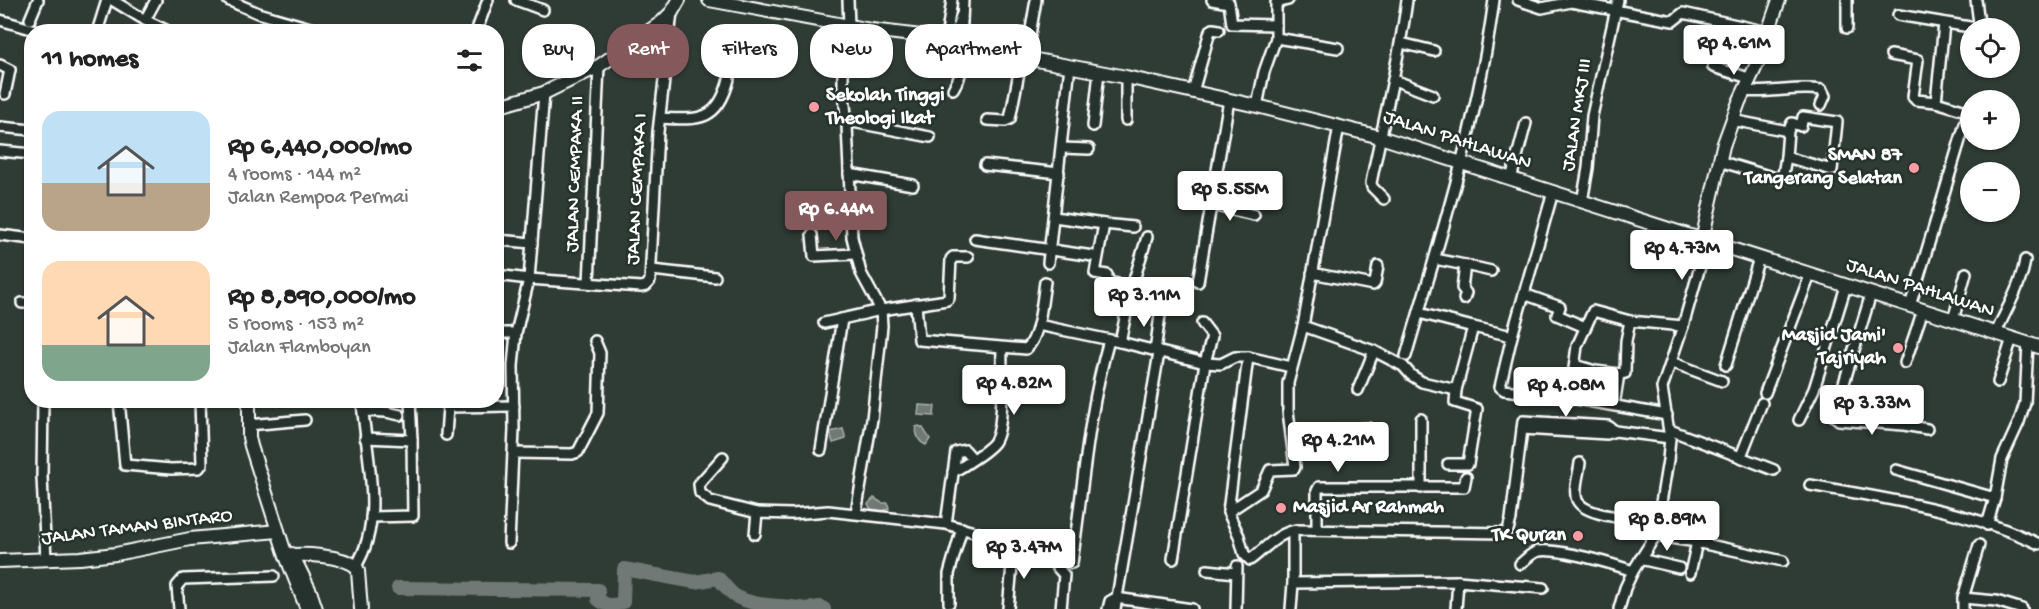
<!DOCTYPE html>
<meta charset="utf-8">
<style>
:root{--surface:#fff;--page:#f2f2f2;--text:#222;--muted:#767676;--accent:#85585c}
body{margin:0;font-family:"Gochi Hand",sans-serif;background:var(--page);color:var(--text);height:100vh;display:flex;flex-direction:column;font-size:22px;white-space:nowrap}
*{box-sizing:border-box;margin:0}
p{font-size:20px;color:var(--muted)}
.icon{flex:none;width:33px;height:33px;fill:none;stroke:currentColor;stroke-width:2;stroke-linecap:round;stroke-linejoin:round}
.map{position:relative;flex:1;overflow:hidden}
.panel{position:absolute;left:24px;top:24px;width:480px;height:384px;display:flex;flex-direction:column;background:var(--surface);border-radius:24px;box-shadow:0 2px 4px #0004}
.panel>*{flex:none}
.guide{position:absolute;left:522px;top:24px;width:570px;height:54px;display:flex;gap:12px}
.fabs{position:absolute;left:1960px;top:18px;display:grid;gap:12px}
.fabs a{display:grid;place-items:center;width:60px;height:60px;border-radius:50%;background:var(--surface);box-shadow:0 2px 4px #0004;font-size:30px}
.price{position:absolute;translate:-50% -51px;padding:0 14px;border-radius:6px;background:#fff;color:#222;font-size:20px;line-height:39px;filter:drop-shadow(0 2px 3px #0008)}
.price::after{content:'';position:absolute;left:50%;top:36px;width:18px;height:14px;margin-left:-9px;background:inherit;clip-path:polygon(0 0,100% 0,50% 100%)}
.price.on{background:var(--accent);color:#fff}
ul{padding:0;list-style:none}
li{display:flex;align-items:center;gap:18px;height:150px;padding:0 18px}
li span{display:grid;place-items:center;flex:none;width:168px;height:120px;border-radius:18px;color:#555}
li>.icon{margin-inline-start:auto}
span .icon{width:72px;height:72px;fill:#fffc;stroke-width:1}
li b{font-size:26px}
h2{display:flex;justify-content:space-between;align-items:center;height:72px;padding:0 18px;font-size:26px}
.tag{padding:0 21px;border-radius:24px;background:var(--surface);box-shadow:0 2px 4px #0004;font-size:21px;line-height:54px}
.tag.on{background:var(--accent);color:#fff}
.map>svg:first-child{display:block}
.green{fill:#4a544f;stroke:#a4aaa7;stroke-width:1.5}
.water{fill:#707975;stroke:#a9afac;stroke-width:1.5}
.lines{fill:none;stroke-linecap:round;stroke-linejoin:round}
.river{stroke:#707975;stroke-width:14}
.street-casing{stroke:#fff;stroke-width:14}
.secondary-casing{stroke:#fff;stroke-width:16}
.street{stroke:#26332d;stroke-width:9}
.secondary{stroke:#26332d;stroke-width:12}
.poi-dot{fill:#ff9aa2;stroke:#26332d;stroke-width:2}
.labels{text-anchor:middle;dominant-baseline:central;stroke-width:5;stroke-linejoin:round;paint-order:stroke}
.poi-label{font-size:20px;font-weight:bold;fill:#fff;stroke:#26332d;text-anchor:end}
.street-label{font-size:20px;fill:#fff;stroke:#26332d}
</style>
<div class="map">
<svg width="2039" height="609" viewBox="0 0 2039 609">
<rect width="100%" height="100%" fill="#2f3b35"/>
<filter id="ink" filterUnits="userSpaceOnUse"><feTurbulence type="fractalNoise" baseFrequency=".0167" numOctaves="2"/><feDisplacementMap in="SourceGraphic" scale="12" xChannelSelector="R" yChannelSelector="G"/><feConvolveMatrix kernelMatrix="1 2 1 2 8 2 1 2 1" color-interpolation-filters="sRGB"/></filter>
<g filter="url(#ink)">
<path class="green" d="M1528 373 1560 377 1558 392 1526 388Z"/>
<g class="water">
<path d="M919 405 935 406 934 416 918 415Z"/>
<path d="M919 426 923 428 930 439 926 445C918 442 916 435 916 427Z"/>
<path d="M843 429 846 439 833 443 830 432Z"/>
<path d="M874 498 882 503H888L889 509 881 511 871 509 868 504Z"/>
</g>
<g class="lines">
<g class="river">
<path d="M398 588 598 590V599C606 606 613 607 623 602L624 569 695 582 718 578C724 584 731 595 739 598 760 608 785 604 806 609"/>
<path d="M807 609 820 607 824 609"/>
</g>
<g class="street-casing">
<g id="street">
<path d="M112 0 145 20 170 32"/>
<path d="M228 0 258 13 324 32"/>
<path d="M516 0 543 10"/>
<path d="M848 0 849 26 843 60V85L847 125 852 237 861 273 881 310 882 326 872 419 856 513"/>
<path d="M1212 0 1229 3 1232 24 1276 25"/>
<path d="M1518 0 1542 8 1571 2 1673 21 1683 13 1768 32"/>
<path d="M1847 0V28"/>
<path d="M1898 15 1976 28 1979 23 1976 0"/>
<path d="M30 19 38 0"/>
<path d="M0 20 42 32"/>
<path d="M145 20 156 0"/>
<path d="M97 32 107 0"/>
<path d="M476 32 488 0"/>
<path d="M1276 38 1338 48"/>
<path d="M946 39 952 0"/>
<path d="M953 41 961 16"/>
<path d="M961 42 963 0"/>
<path d="M1401 43 1434 51"/>
<path d="M1891 55 1918 60 1913 97 1916 100 1936 102"/>
<path d="M1026 58 1036 0"/>
<path d="M0 65 10 70 5 94"/>
<path d="M1713 67 1749 78"/>
<path d="M1126 77V120"/>
<path d="M1394 80 1433 95"/>
<path d="M953 89 959 78 969 44"/>
<path d="M1744 91C1770 94 1795 86 1822 90L1825 96 1821 105"/>
<path d="M1193 92 1210 31 1213 29 1219 30"/>
<path d="M1257 106 1264 72 1276 38V3L1288 0"/>
<path d="M660 118C699 120 718 122 729 79"/>
<path d="M987 120 1005 121 1010 119 1022 57"/>
<path d="M1732 120 1788 131 1792 123 1801 126 1803 117 1837 122 1832 170 1786 157 1788 131"/>
<path d="M847 121 930 137"/>
<path d="M1093 126 1099 72"/>
<path d="M0 127 32 130"/>
<path d="M1062 148 1089 149"/>
<path d="M0 151 32 154"/>
<path d="M1719 161 1782 180 1786 157"/>
<path d="M985 165 1059 173"/>
<path d="M849 174 913 185"/>
<path d="M1511 179 1526 123"/>
<path d="M1553 192 1512 336 1500 387 1504 390 1570 398 1667 415"/>
<path d="M1384 199 1372 187 1371 183C1383 122 1399 62 1407 0"/>
<path d="M1582 202 1588 168 1592 116 1618 0"/>
<path d="M1211 205 1254 215"/>
<path d="M1054 217 1104 224 1095 273 1107 275V282L1184 296"/>
<path d="M1104 224 1133 227"/>
<path d="M0 235 32 239"/>
<path d="M812 235 814 256 855 254"/>
<path d="M975 239 1093 256"/>
<path d="M498 240 532 243"/>
<path d="M1435 259 1465 265 1462 288 1466 293 1464 299"/>
<path d="M1048 263 1070 66"/>
<path d="M1465 265 1491 271"/>
<path d="M652 270 715 277"/>
<path d="M1312 273 1373 285 1375 283 1378 266"/>
<path d="M496 275 529 279 641 287 646 286 650 281 658 132 672 12"/>
<path d="M1198 282 1229 100"/>
<path d="M589 283 599 66"/>
<path d="M1524 294 1560 307 1557 315 1585 327"/>
<path d="M1871 294 1834 416 1839 420 1904 425 1927 429"/>
<path d="M22 303H32"/>
<path d="M916 304 919 340 1026 349C1040 338 1042 300 1045 282"/>
<path d="M1910 306 1968 114 1966 111 1936 102 1944 24"/>
<path d="M1953 320 1966 273"/>
<path d="M824 323 881 310 947 300 949 298 951 259 953 257H968"/>
<path d="M1038 325 1120 342 1205 363 1221 364 1235 357H1248L1291 367"/>
<path d="M1303 326 1374 351 1403 366 1411 375 1422 382 1456 390 1473 327 1419 313"/>
<path d="M1473 327 1512 336"/>
<path d="M496 333H516"/>
<path d="M1996 333C2006 309 2021 287 2025 260"/>
<path d="M1120 342 1131 290 1147 237"/>
<path d="M1155 351 1161 308"/>
<path d="M1406 356C1440 238 1478 122 1494 0"/>
<path d="M1248 357 1228 512 1239 536 1244 554 1250 560C1266 548 1277 533 1297 530L1504 533 1508 530 1511 519 1523 421 1608 426 1615 431 1670 438"/>
<path d="M1671 362 1722 381"/>
<path d="M1905 363 1923 310"/>
<path d="M1575 365 1595 371 1619 374"/>
<path d="M1726 365 1759 258"/>
<path d="M1998 382 2012 338"/>
<path d="M1358 390 1374 351"/>
<path d="M1765 393 1810 275"/>
<path d="M1570 398 1577 346 1593 311 1630 321 1683 326"/>
<path d="M43 400 42 477 46 560"/>
<path d="M119 400 125 465 171 469 199 468 202 464 200 400"/>
<path d="M410 400 412 440"/>
<path d="M1614 405 1619 374 1625 373 1626 341 1630 321"/>
<path d="M363 411 386 412 400 415"/>
<path d="M1799 420 1814 389 1846 286"/>
<path d="M248 425 305 420"/>
<path d="M1522 429 1607 434 1615 431"/>
<path d="M1670 430 1774 470"/>
<path d="M446 435 448 407 514 406"/>
<path d="M1291 435 1368 428"/>
<path d="M365 438 412 440 413 516 371 517"/>
<path d="M821 450 842 319"/>
<path d="M513 453 572 454 578 452 598 413 600 353 595 341"/>
<path d="M1741 456 1762 403"/>
<path d="M723 457 699 484 700 493 710 501 757 513"/>
<path d="M1580 463C1579 474 1573 490 1577 500 1585 518 1640 519 1658 521"/>
<path d="M1448 464H1468L1477 409 1455 402 1456 390"/>
<path d="M1896 470 1995 498"/>
<path d="M953 472C962 467 991 449 995 441 1005 425 1001 369 1002 348"/>
<path d="M1810 485C1887 499 1968 510 2039 544"/>
<path d="M1421 488V419"/>
<path d="M1228 512 1261 490 1270 470 1294 469 1295 467 1288 411V383L1303 326 1339 126"/>
<path d="M946 524 981 534"/>
<path d="M1987 525 1995 498 2002 459 2019 422 2025 403 2028 343"/>
<path d="M1317 530V491L1319 487H1464L1466 477"/>
<path d="M755 534 757 513 792 514 828 511 946 524 956 452 965 450 972 458"/>
<path d="M1655 536 1691 541 1783 561"/>
<path d="M509 543 514 429 513 366 516 333 529 279 544 93"/>
<path d="M1173 559 1205 363 1212 336 1202 323"/>
<path d="M1640 559 1679 568"/>
<path d="M1072 563C1083 488 1088 413 1109 340"/>
<path d="M1520 564C1525 560 1532 552 1539 551 1559 548 1613 564 1633 571"/>
<path d="M356 566C386 518 365 453 362 400"/>
<path d="M1207 570 1236 573"/>
<path d="M1690 573 1697 542"/>
<path d="M1293 583 1458 581 1543 588"/>
<path d="M1116 598 1192 609"/>
<path d="M1963 598 1996 601 2022 609"/>
<path d="M949 603V574L962 528"/>
<path d="M179 609 177 586 183 579 274 576"/>
<path d="M1008 609 1014 544 1018 540C1040 544 1050 559 1064 575L1061 609"/>
<path d="M1108 609 1110 601 1116 598"/>
<path d="M1115 609 1159 353"/>
<path d="M1236 609 1237 566"/>
<path d="M1291 609 1293 583V531"/>
<path d="M1456 609 1458 581"/>
<path d="M1619 609 1625 588 1633 571 1655 536 1658 521 1668 460 1670 438 1662 388 1683 326 1707 242"/>
<path d="M1963 609V598L1979 545"/>
</g>
</g>
<g class="secondary-casing">
<g id="secondary">
<path d="M709 0 871 30 946 39 1026 58 1126 77 1257 106 1380 137 2039 347"/>
<path d="M496 107 544 93 599 66 662 22 672 12 679 0"/>
<path d="M1702 240 1723 146 1739 102 1757 64 1779 0"/>
<path d="M249 400V437L251 446 286 556 307 609"/>
<path d="M292 554 310 591 316 609"/>
<path d="M286 556C304 553 341 556 356 566L358 571 361 609"/>
<path d="M0 561 80 558 116 554 190 539 278 531"/>
</g>
</g>
<use href="#street" class="street"/>
<use href="#secondary" class="secondary"/>
</g>
</g>
<g class="poi-dot">
<circle cx="814" cy="107" r="6"/>
<circle cx="1914" cy="168" r="6"/>
<circle cx="1898" cy="348" r="6"/>
<circle cx="1281" cy="508" r="6"/>
<circle cx="1578" cy="536" r="6"/>
</g>
<g class="labels">
<g class="poi-label">
<text x="826" y="96" text-anchor="start">Sekolah Tinggi<tspan x="826" dy="23">Theologi Ikat</tspan></text>
<text x="1902" y="156">SMAN 87<tspan x="1902" dy="23">Tangerang Selatan</tspan></text>
<text x="1886" y="336">Masjid Jami'<tspan x="1886" dy="23">Tajriyah</tspan></text>
<text x="1293" y="508" text-anchor="start">Masjid Ar Rahmah</text>
<text x="1566" y="536">TK Quran</text>
</g>
<g class="street-label">
<text transform="translate(1578 115) rotate(-81)">JALAN MKJ III</text>
<text transform="translate(1457 141) rotate(18)">JALAN PAHLAWAN</text>
<text transform="translate(576 174) rotate(-88)">JALAN CEMPAKA II</text>
<text transform="translate(638 189) rotate(-87)">JALAN CEMPAKA I</text>
<text transform="translate(1920 289) rotate(18)">JALAN PAHLAWAN</text>
<text transform="translate(137 528) rotate(-7)">JALAN TAMAN BINTARO</text>
</g>
</g>
</svg>
<div class="fabs">
<a><svg class="icon" aria-label="locate" viewBox="0 0 24 24"><circle cx="12" cy="12" r="6"/><path d="M12 2v4M12 18v4M2 12h4M18 12h4"/></svg></a>
<a>+</a>
<a>−</a>
</div>
<b class="price" style="left:1734px;top:76px">Rp 4.61M</b>
<b class="price" style="left:1230px;top:222px">Rp 5.55M</b>
<b class="price on" style="left:836px;top:242px">Rp 6.44M</b>
<b class="price" style="left:1682px;top:281px">Rp 4.73M</b>
<b class="price" style="left:1144px;top:328px">Rp 3.11M</b>
<b class="price" style="left:1014px;top:416px">Rp 4.82M</b>
<b class="price" style="left:1566px;top:418px">Rp 4.08M</b>
<b class="price" style="left:1872px;top:436px">Rp 3.33M</b>
<b class="price" style="left:1338px;top:473px">Rp 4.21M</b>
<b class="price" style="left:1667px;top:552px">Rp 8.89M</b>
<b class="price" style="left:1024px;top:580px">Rp 3.47M</b>
<div class="guide">
<a class="tag">Buy</a>
<a class="tag on">Rent</a>
<a class="tag">Filters</a>
<a class="tag">New</a>
<a class="tag">Apartment</a>
</div>
<section class="panel">
<h2>11 homes<svg class="icon" aria-label="filters" viewBox="0 0 24 24"><path d="M4 7h16M4 17h16"/><circle cx="9" cy="7" r="2"/><circle cx="15" cy="17" r="2"/></svg></h2>
<ul>
<li><span style="background:linear-gradient(#bfe0f5 60%,#b9a48a 0)"><svg class="icon" aria-label="home" viewBox="0 0 24 24"><path d="M3 11l9-7 9 7M6 9v11h12V9"/></svg></span><div><b>Rp 6,440,000/mo</b><p>4 rooms · 144 m²</p><p>Jalan Rempoa Permai</p></div></li>
<li><span style="background:linear-gradient(#ffd9b3 70%,#7fa58c 0)"><svg class="icon" aria-label="home" viewBox="0 0 24 24"><path d="M3 11l9-7 9 7M6 9v11h12V9"/></svg></span><div><b>Rp 8,890,000/mo</b><p>5 rooms · 153 m²</p><p>Jalan Flamboyan</p></div></li>
</ul>
</section>
</div>
